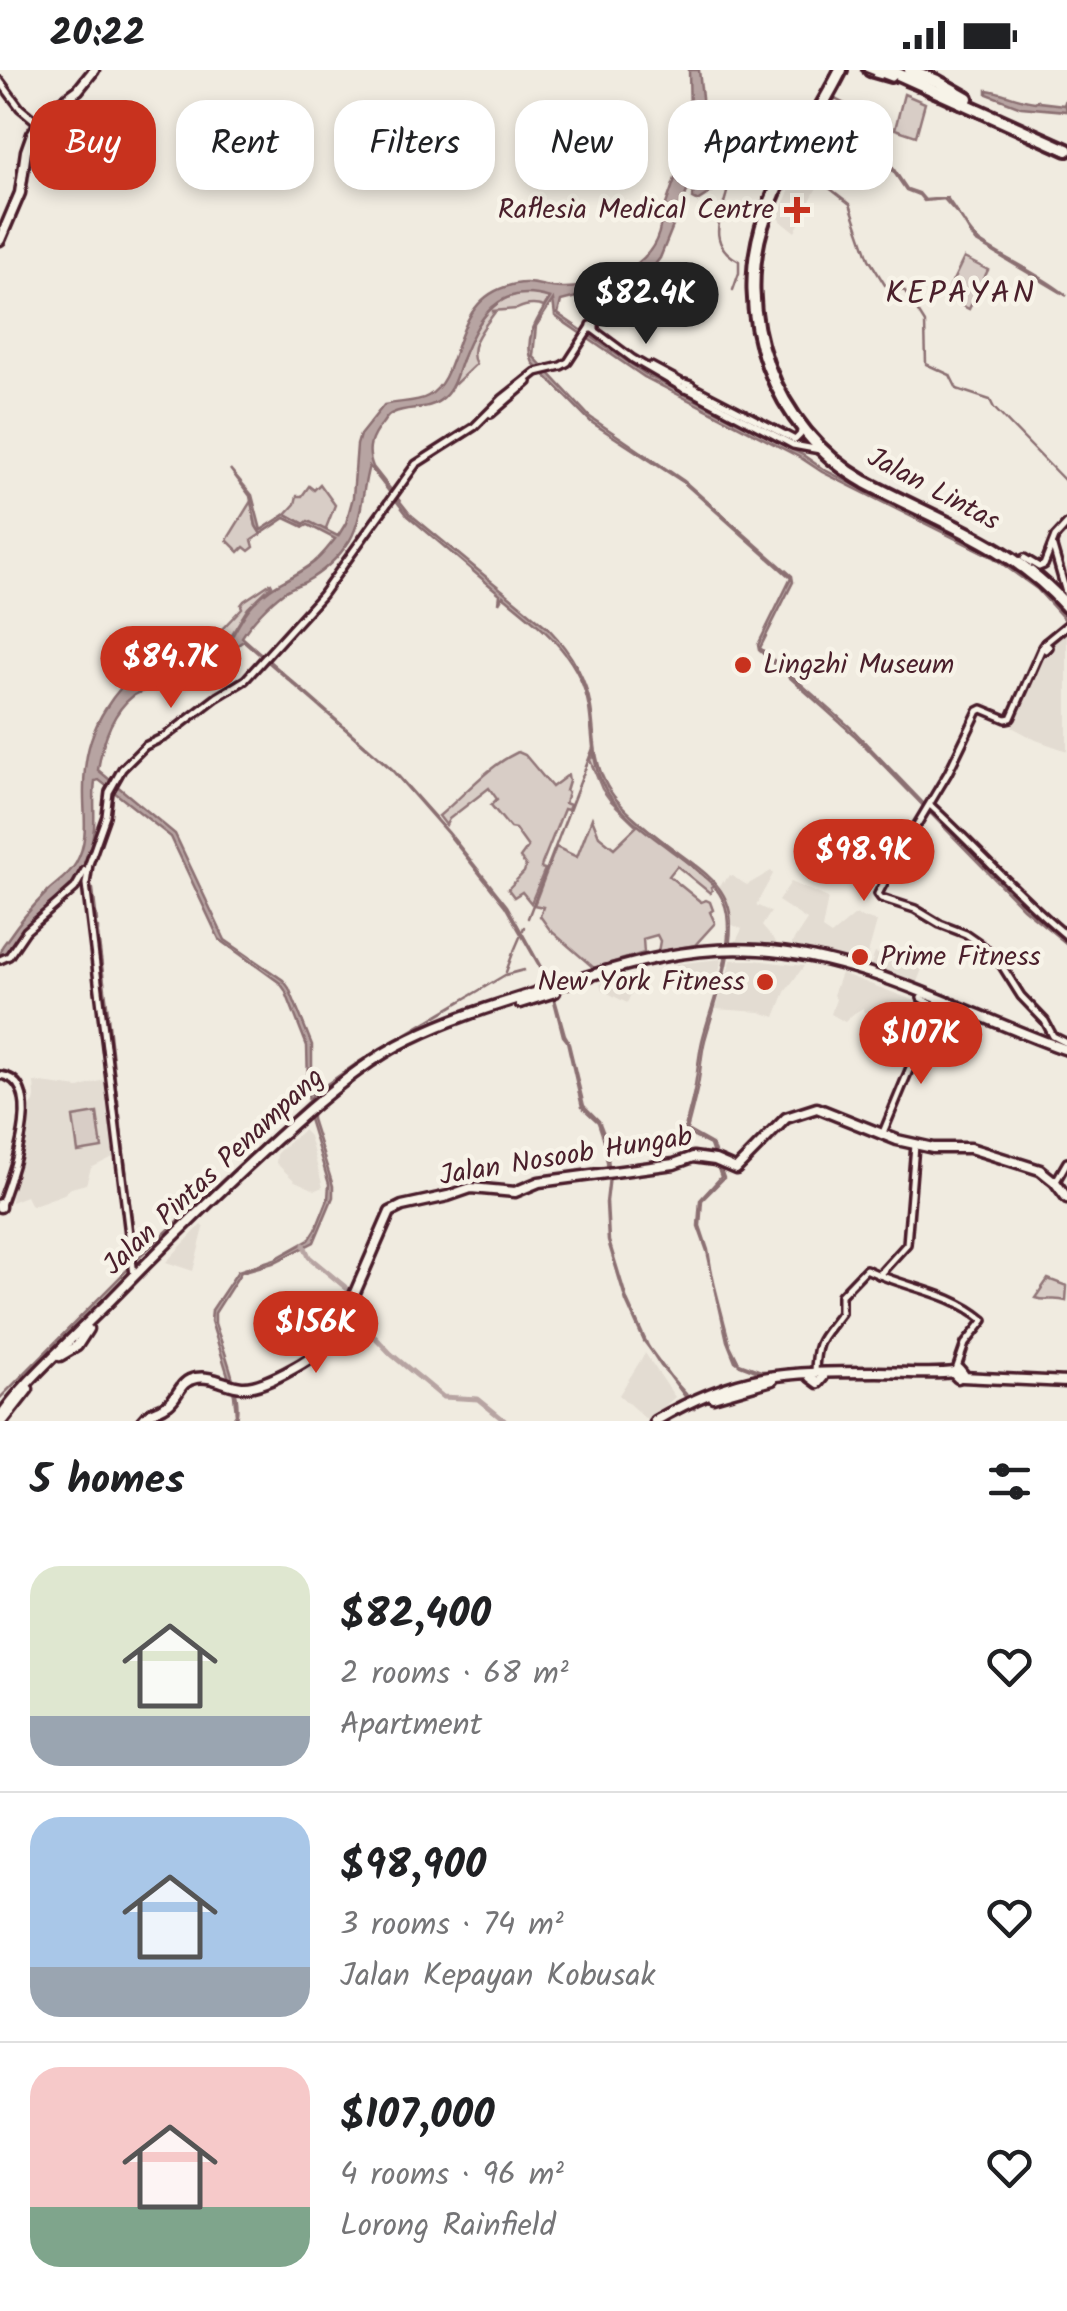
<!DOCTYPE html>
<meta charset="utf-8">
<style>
:root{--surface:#fff;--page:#f6f6f6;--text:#202124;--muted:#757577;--line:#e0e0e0;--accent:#c8321e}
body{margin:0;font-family:Kalam,sans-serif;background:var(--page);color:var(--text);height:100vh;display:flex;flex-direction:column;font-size:38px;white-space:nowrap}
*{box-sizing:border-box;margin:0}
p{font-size:32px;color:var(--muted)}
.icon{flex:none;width:55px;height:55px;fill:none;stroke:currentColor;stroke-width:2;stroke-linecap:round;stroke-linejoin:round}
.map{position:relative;height:1351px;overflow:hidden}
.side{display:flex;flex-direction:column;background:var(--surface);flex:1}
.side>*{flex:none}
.guide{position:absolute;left:30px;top:30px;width:1008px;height:90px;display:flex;gap:20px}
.price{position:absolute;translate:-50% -85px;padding:0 22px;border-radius:35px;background:var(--accent);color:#fff;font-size:32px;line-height:65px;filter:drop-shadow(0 2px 5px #0008)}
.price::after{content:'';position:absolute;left:50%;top:60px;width:30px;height:22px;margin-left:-15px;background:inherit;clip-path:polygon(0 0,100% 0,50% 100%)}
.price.active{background:#222;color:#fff}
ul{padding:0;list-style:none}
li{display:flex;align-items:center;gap:30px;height:250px;padding:0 30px}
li+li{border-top:2px solid var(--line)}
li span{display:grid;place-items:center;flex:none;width:280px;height:200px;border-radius:30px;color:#555}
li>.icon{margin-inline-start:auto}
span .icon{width:120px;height:120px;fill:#fffc;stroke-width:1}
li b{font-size:42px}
h2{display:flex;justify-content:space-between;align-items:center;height:120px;padding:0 30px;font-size:42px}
.chip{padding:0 35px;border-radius:30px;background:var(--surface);box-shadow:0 5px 15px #0003;font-size:35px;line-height:90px}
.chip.active{background:var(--accent);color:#fff}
.status{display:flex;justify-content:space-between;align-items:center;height:70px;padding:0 50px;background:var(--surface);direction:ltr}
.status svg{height:28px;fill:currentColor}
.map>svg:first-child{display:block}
.built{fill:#e3dcd2}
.green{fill:#d8cdc6;stroke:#917678;stroke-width:2.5}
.water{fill:#b7a4a2;stroke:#8b6f72;stroke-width:2.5}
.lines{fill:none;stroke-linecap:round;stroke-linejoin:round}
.stream{stroke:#8b6f72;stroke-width:2.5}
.canal{stroke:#b7a4a2;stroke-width:5}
.minor-casing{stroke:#4a1f2b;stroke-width:12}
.major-casing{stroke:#4a1f2b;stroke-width:15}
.highway-casing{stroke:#4a1f2b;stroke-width:18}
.minor{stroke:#f7f3e8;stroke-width:5}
.major{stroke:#f7f3e8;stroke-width:8}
.highway{stroke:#f7f3e8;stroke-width:10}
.rail{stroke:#4a1f2b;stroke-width:2.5;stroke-dasharray:15 8;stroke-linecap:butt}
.poi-dot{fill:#c8321e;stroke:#f7f3e8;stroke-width:4}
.labels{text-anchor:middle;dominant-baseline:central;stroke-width:9;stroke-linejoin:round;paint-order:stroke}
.poi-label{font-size:28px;fill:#4a1f2b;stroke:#f7f3e8;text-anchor:end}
.street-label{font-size:28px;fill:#4a1f2b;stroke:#f7f3e8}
.quarter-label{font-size:32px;letter-spacing:2.5px;fill:#4a1f2b;stroke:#f7f3e8}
</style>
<div class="status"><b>20:22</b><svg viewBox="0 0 49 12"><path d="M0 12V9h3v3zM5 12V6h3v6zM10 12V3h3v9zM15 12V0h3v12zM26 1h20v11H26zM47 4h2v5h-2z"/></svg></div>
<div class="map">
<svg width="1067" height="1351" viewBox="0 0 1067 1351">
<rect width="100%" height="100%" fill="#f0ebe0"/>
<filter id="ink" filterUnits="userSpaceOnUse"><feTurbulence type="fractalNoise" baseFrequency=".01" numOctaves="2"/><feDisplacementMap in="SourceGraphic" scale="20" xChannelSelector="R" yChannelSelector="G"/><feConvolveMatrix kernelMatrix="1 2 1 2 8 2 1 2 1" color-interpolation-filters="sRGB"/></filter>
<g filter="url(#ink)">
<g class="built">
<path d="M795 108 817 117 795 162 782 152 778 146Z"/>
<path d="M1067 559V681L1036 670 1012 657 1043 586 1052 573Z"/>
<path d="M771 801 773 804 756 835 771 842 762 856 779 876 735 873 742 859 730 854V840L719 816 730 805 747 815Z"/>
<path d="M791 812 828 828 822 859 831 865 855 845 877 852 865 895 822 882 792 878V873L807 850 778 831Z"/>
<path d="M875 883 922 899 916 915 870 897Z"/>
<path d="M721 889 719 904 677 909 676 894Z"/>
<path d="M731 890H754L804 896 785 922 775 947 760 942 716 939Z"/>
<path d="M841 903 931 937 925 953 922 952 907 963 896 959 894 962 863 941V938L853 944 845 952 831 944 836 929 833 925Z"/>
<path d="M635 904 637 911 627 933 602 920 600 914Z"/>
<path d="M106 1009 115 1086 91 1098 86 1114 71 1118 64 1124 31 1136 26 1126 11 1132 12 1109 25 1063 28 1038 34 1032 35 1027 34 1012 79 1018Z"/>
<path d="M303 1060 309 1066 323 1117 315 1120 295 1111 276 1093 277 1083Z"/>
<path d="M201 1155 204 1158 193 1201 166 1192Z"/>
<path d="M645 1283 675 1327 665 1336 668 1340 648 1351 619 1325Z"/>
</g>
<g class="green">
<path d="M904 24 925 33 916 66 895 59Z"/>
<path d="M964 188 988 200 969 239 945 227Z"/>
<path d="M527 222 550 227 544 237C533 233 525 235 517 239L492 241 495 242C484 257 466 277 476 294L455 314 453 313C468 274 480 228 527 222Z"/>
<path d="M320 414 335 435 326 458 327 462 308 452 305 454 286 444 295 434 297 426H302L309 416 314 420Z"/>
<path d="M251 431 256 456 261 464 252 470 254 477 249 481 244 477 239 482 227 470Z"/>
<path d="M271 513 272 515 248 538 224 577 214 587 205 590 179 591 188 583 192 586 197 585 242 538 241 535 244 531Z"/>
<path d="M594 681 599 706 612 729 714 815 711 817 712 820 710 823 677 796 669 806 701 832 706 830 710 832 713 840 710 842 715 853 695 875 658 882 660 871 657 865 643 869 644 883 594 898 550 860 540 846 543 837 534 835 556 777 577 787 592 748 599 766 614 778 637 756 610 730 602 719 590 690Z"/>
<path d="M518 682 525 685 552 717 568 705 569 711 566 721 568 722 565 733 570 735 568 740 564 739 542 794 541 798 545 799 531 833 522 822 514 827 508 819 524 802 526 796 520 788 528 777 515 759 510 758 491 735 497 729 489 718 449 749 446 755 439 746C465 724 488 696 518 682Z"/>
<path d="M97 1043 102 1078 78 1082 73 1047Z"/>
<path d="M1048 1209 1067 1216 1066 1231C1054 1227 1047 1232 1035 1228Z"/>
</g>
<g class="water">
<path d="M689 0H699L703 37 702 78 694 104 660 188 646 206 634 212 561 231 558 244 647 305 803 385 823 399 1003 490 1046 523 1067 547V552L1037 519 994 488 822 402 801 388 644 307 555 246 553 230 536 256 533 286 590 347 684 411 792 506 793 512 760 578 851 658 1002 815 1067 874 1023 838 854 665 759 580 758 575 791 508 683 412 591 352 533 293C522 269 538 248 550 228 497 211 478 249 461 292 457 303 453 319 444 327 429 342 410 335 393 343 386 346 386 349 382 354 370 368 366 380 373 397L410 444 548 558C570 581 586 606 591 638 595 662 593 689 605 712 620 744 672 777 700 799 714 810 727 825 730 843 735 881 715 933 705 970 701 985 701 1000 698 1015 695 1030 691 1045 687 1060L712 1074 724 1108 702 1130 700 1156 708 1180 712 1205 730 1275 739 1293 761 1301 853 1298 854 1300 818 1299 761 1303 740 1295 735 1291 727 1271 707 1181 698 1156 700 1130 721 1107 710 1075 684 1062C688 1044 694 1027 696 1009 698 997 699 984 702 971 712 931 733 887 727 844 724 822 708 809 692 796 664 774 617 746 602 713 591 690 593 663 589 638 580 585 542 558 503 526L499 533 500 524 408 446 369 396C362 419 363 447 350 470 339 487 323 502 305 512 298 515 290 518 284 522 269 533 251 552 242 567L392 699 449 763 507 836 551 915 565 965 568 970 584 1036 599 1051 606 1069 610 1106 607 1131 609 1171 627 1230 648 1276 661 1296 686 1324 695 1340 644 1271 626 1231 608 1171 606 1133 609 1107 604 1070 598 1052 582 1037 567 971 563 966 550 915 505 836 448 764 390 698 244 571C233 576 229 587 219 595 207 605 183 602 168 603 164 607 160 612 156 615 149 620 140 621 133 626 111 643 102 674 98 700L175 764 225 870 283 910 289 918 312 975V1049L333 1116V1127L314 1172 273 1193 241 1202 215 1243V1253C222 1276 245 1331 235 1351H231L236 1344 234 1325 211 1251 212 1240 238 1201 275 1189 309 1170 316 1159 328 1129 329 1114 309 1049 307 976 285 920 280 913 219 869 171 767 99 710 95 711C93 726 95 742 94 758 88 815 60 821 25 858 16 867 13 882 0 886 0 876 4 875 9 867 21 849 34 835 49 820 58 812 70 804 76 793 90 768 83 744 84 718 84 690 91 661 106 638 124 609 145 592 180 591 189 590 201 593 210 589 230 581 238 549 252 535 271 514 287 511 309 496 319 490 327 479 335 469L308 455 304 457 285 448 261 464 256 456 250 426 230 399 252 425 261 460 286 444 304 454 308 451 338 466 346 453 353 427 357 375 360 365 384 335C398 331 416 333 428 326 463 306 450 235 505 217 533 207 540 219 565 218 606 217 659 195 661 149L688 71 690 45Z"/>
<path d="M987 20C1003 22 1017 30 1035 32L1038 30 1039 32 1064 35 1065 32 1067 41 1021 37 987 24Z"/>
<path d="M835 29 867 45 878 62V76L907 119 919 123 925 130 947 128C955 139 972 166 980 172 1008 191 1042 205 1067 226L975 171 962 149 944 129 924 131 919 125 906 120 877 77 876 62 865 47Z"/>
<path d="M731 43 734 44 736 50 750 56 747 76 750 81 748 84 735 83 736 70 724 51Z"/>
<path d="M722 106 728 108V111L697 131 693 129C692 112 709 110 722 106Z"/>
</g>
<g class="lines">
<g class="stream">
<path d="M702 78 735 82"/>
<path d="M749 82 783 97"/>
<path d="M790 100 828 117 850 134 869 189 885 215 905 221 925 253 926 294 950 305 957 319 990 330 994 338 1067 413"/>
<path d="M730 108C727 138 700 171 739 191V203L733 220"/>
<path d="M729 109 737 91 736 84"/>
<path d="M93 819 97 851"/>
<path d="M528 848 595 673"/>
<path d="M98 858V862"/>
<path d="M523 860 524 857"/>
<path d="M98 864 108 943"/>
<path d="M514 881 520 867"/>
<path d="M506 902 513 883"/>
<path d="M108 946 117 1027"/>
<path d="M118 1030 119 1043"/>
<path d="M120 1045 122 1069"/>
<path d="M123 1071 124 1080"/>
<path d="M124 1083 136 1184"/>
<path d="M140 1186 327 1014 360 991 505 905 524 900"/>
<path d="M135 1191 139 1188"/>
<path d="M0 1328 130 1197"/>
</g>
<path class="canal" d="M304 1175 309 1187 356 1226 370 1256 372 1264 391 1284 443 1327 478 1329 505 1351"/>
<g class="minor-casing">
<g id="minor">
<path d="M0 11 20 38 38 53"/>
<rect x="591" y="255" width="4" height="4"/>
<path d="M594 260 633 289 683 318"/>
<path d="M651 296 681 312"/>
<path d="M685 313 691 315 689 320 684 319Z"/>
<path d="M691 316 795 370 800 365 802 357"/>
<path d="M689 320 793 375 820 380"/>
<path d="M491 344 528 312"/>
<path d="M1053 477 1067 526"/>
<path d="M1024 488 1039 497 1044 495 1055 467 1067 454"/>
<path d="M1045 573 1067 555"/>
<path d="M1045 573 1049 577 1046 580 1042 577Z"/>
<path d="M1042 578 1011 648 1006 649 982 639 978 641 948 703 897 788 878 824 881 828 915 839 940 854 966 864 979 873 999 891 1021 926 1045 951 1053 966 1067 973"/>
<path d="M930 735C977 778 1018 826 1067 866"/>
<path d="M0 890 9 886 26 861 75 818 85 800"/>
<path d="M921 928 934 936 929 949"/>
<path d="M934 942 937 937 950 939"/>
<path d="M0 1005C49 1011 10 1108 1 1135"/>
<path d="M882 1065 929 952"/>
<path d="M1056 1111 1067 1092"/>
<path d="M134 1205 86 814 89 794 106 746 109 722 122 699 145 676 166 666 217 627 245 610 322 525 416 394 474 357 502 329 536 302 561 296 568 292 590 258"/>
<path d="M879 1205 907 1174 915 1075"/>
<path d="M815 1302C816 1268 822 1269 841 1243V1225L866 1199C906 1219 948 1220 984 1250L965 1274 956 1300"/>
</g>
</g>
<g class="major-casing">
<g id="major">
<path d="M0 170 20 123 26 81 32 64 45 44 78 20 94 0"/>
<path d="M520 933 555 922"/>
<path d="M0 1134V1137"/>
<path d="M60 1286 77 1276 88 1259"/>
<path d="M959 1299 963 1304 958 1308 954 1304Z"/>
<path d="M810 1307 818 1313 823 1307"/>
<path d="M962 1307 1067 1312"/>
<path d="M713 1327 772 1310"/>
<path d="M0 1347C20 1318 46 1294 71 1269 97 1244 122 1219 146 1194 200 1140 254 1088 311 1038 342 1012 373 987 410 969 460 944 514 930 566 913 629 893 692 875 759 880 864 886 968 945 1067 980"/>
<path d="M3 1351 28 1319"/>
<path d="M142 1351C151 1339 158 1342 168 1334 180 1325 179 1311 196 1308 212 1305 227 1316 242 1317 264 1319 326 1283 337 1264L390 1142 402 1136 448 1126 471 1118 515 1122 539 1112 674 1094 693 1087 715 1090 736 1099 786 1048 817 1038 897 1070 933 1078H970L1040 1100 1055 1112 1067 1128"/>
<path d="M655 1351C738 1302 784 1302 877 1302 903 1302 930 1305 955 1302"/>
</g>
</g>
<g class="highway-casing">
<g id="highway">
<path d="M841 0C817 48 784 93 766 144 730 243 774 360 865 412 934 449 1015 476 1067 537"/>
<path d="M870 0 891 6"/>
<path d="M889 0 1067 80"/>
<path d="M910 0 937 11 967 28"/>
</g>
</g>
<use href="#minor" class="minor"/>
<use href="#major" class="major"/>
<use href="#highway" class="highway"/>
<path class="rail" d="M860 0 913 20 1067 87"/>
</g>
</g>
<g class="poi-dot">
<path d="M792 125h10v10h10v10h-10v10h-10v-10h-10v-10h10z"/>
<circle cx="743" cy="595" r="10"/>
<circle cx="860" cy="887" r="10"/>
<circle cx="765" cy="912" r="10"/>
</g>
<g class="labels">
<g class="poi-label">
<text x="774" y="140">Raflesia Medical Centre</text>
<text x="763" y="595" text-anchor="start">Lingzhi Museum</text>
<text x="880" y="887" text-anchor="start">Prime Fitness</text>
<text x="745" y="912">New York Fitness</text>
</g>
<g class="street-label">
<text transform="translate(933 420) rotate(28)">Jalan Lintas</text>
<text transform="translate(566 1087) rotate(-9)">Jalan Nosoob Hungab</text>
<text transform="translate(214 1102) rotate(-43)">Jalan Pintas Penampang</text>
</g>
<g class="quarter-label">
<text x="961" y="224">KEPAYAN</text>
</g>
</g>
</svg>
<b class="price active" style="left:646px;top:277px">$82.4K</b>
<b class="price" style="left:171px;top:641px">$84.7K</b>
<b class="price" style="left:864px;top:834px">$98.9K</b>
<b class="price" style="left:921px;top:1017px">$107K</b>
<b class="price" style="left:316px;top:1306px">$156K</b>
<div class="guide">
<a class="chip active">Buy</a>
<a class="chip">Rent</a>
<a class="chip">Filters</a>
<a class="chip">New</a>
<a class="chip">Apartment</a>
</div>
</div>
<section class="side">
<h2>5 homes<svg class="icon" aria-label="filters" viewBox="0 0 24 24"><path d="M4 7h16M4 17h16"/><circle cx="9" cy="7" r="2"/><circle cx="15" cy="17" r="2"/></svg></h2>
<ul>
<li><span style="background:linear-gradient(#dfe7d0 75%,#9aa5b1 0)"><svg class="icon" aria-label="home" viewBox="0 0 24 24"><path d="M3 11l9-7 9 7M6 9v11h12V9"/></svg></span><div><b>$82,400</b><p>2 rooms · 68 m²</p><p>Apartment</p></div><svg class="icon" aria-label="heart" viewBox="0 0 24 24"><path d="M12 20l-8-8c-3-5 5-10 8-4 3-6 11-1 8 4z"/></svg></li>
<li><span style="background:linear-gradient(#a9c7e8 75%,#9aa5b1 0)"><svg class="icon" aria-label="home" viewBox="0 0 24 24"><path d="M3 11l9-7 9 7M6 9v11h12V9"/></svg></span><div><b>$98,900</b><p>3 rooms · 74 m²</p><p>Jalan Kepayan Kobusak</p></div><svg class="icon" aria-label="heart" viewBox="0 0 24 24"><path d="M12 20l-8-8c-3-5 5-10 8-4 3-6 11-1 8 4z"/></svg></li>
<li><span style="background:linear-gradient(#f6c9c9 70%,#7fa58c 0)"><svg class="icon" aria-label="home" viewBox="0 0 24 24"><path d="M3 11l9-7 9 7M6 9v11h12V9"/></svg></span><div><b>$107,000</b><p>4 rooms · 96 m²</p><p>Lorong Rainfield</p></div><svg class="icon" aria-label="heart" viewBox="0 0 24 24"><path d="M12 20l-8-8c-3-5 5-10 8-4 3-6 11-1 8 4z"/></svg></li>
</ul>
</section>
